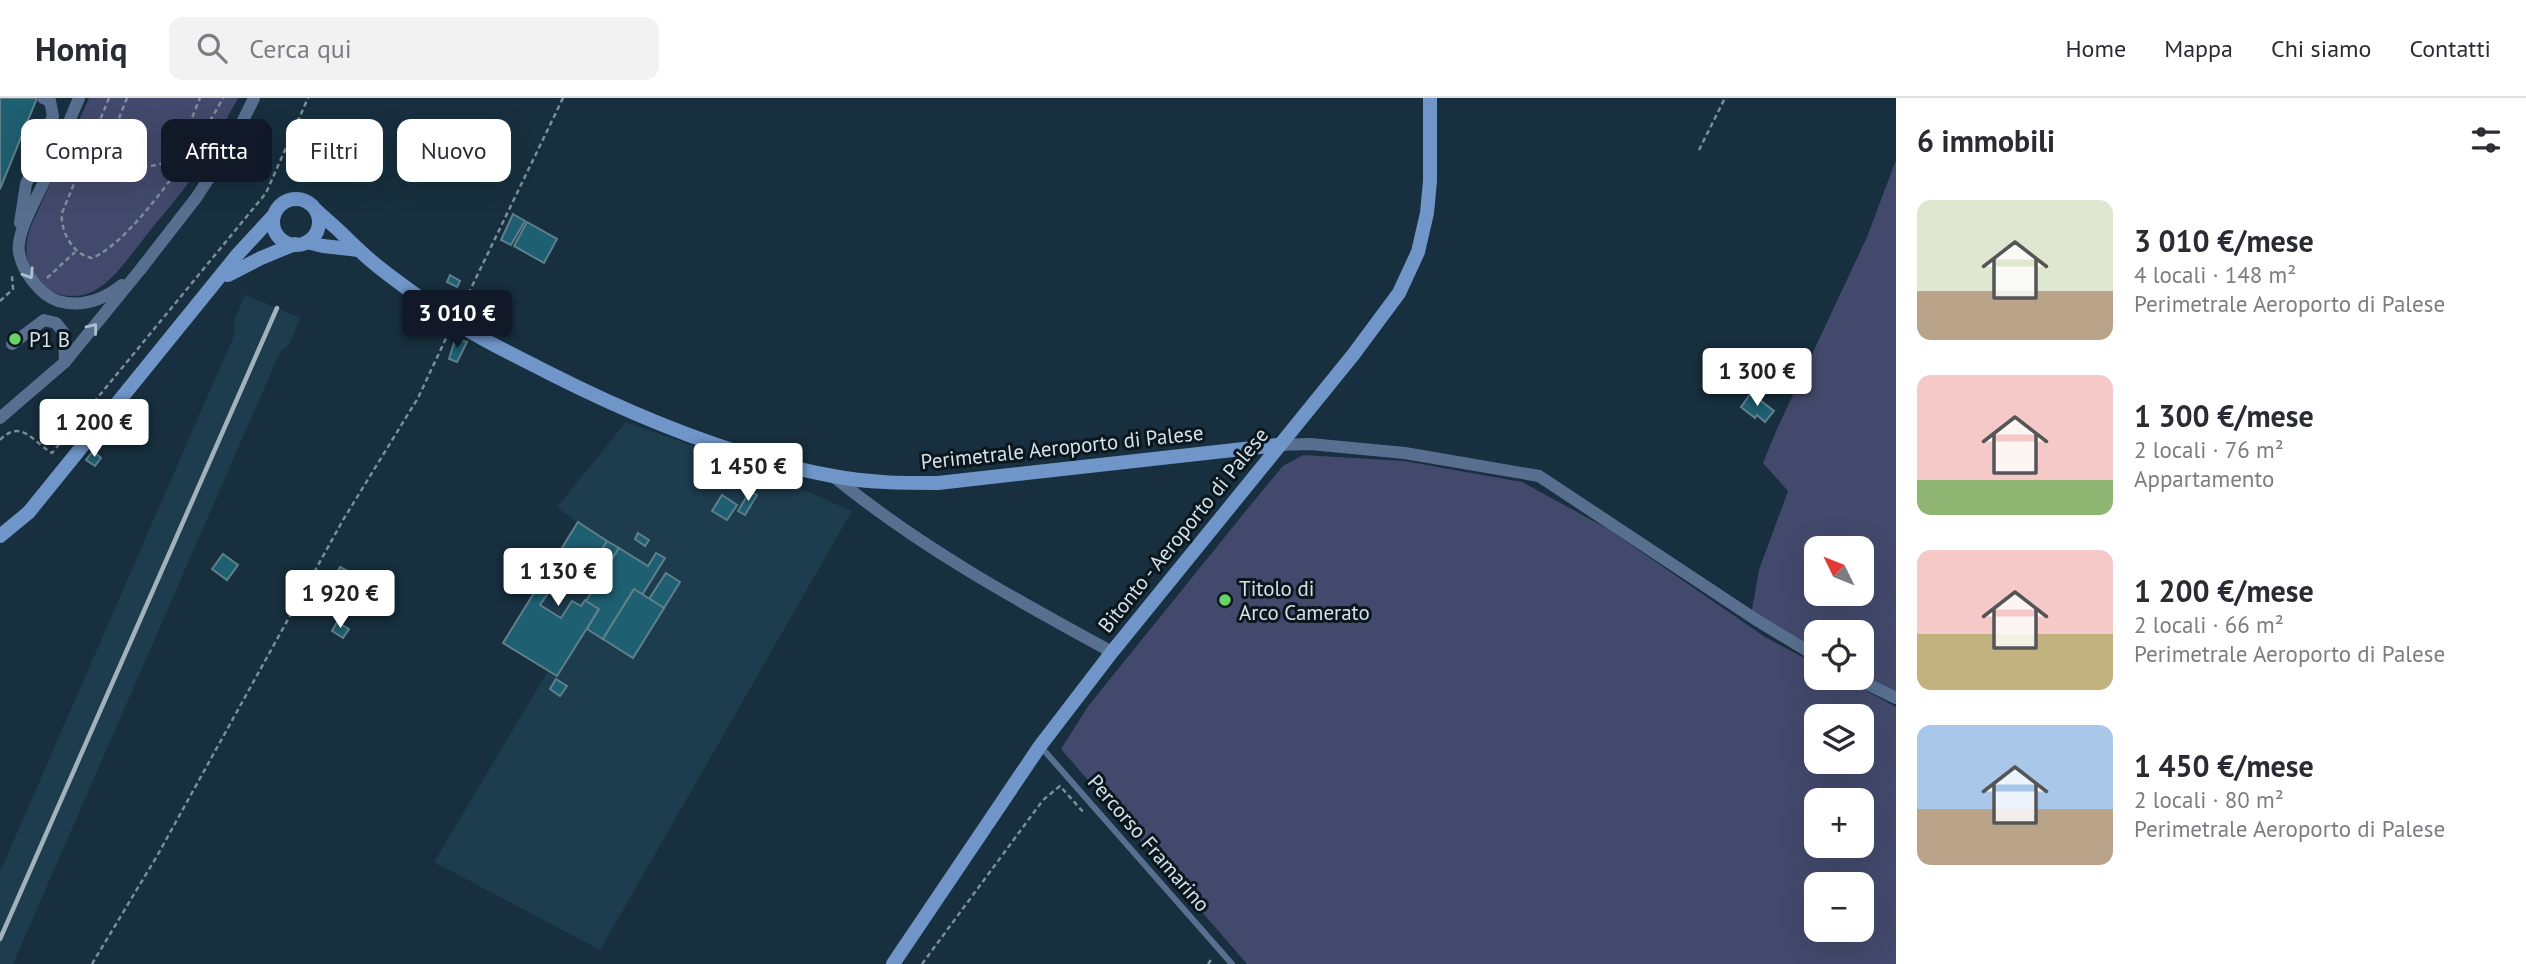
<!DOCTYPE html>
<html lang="it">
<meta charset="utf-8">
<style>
:root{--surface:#fff;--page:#f2f2f3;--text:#2b2b33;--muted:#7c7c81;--line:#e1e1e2;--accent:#111827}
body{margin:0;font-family:"PT Sans",sans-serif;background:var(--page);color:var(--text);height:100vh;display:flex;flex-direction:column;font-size:26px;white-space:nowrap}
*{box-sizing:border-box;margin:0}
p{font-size:23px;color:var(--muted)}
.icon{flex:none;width:38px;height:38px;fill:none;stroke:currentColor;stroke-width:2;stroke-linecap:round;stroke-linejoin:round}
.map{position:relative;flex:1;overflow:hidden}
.sheet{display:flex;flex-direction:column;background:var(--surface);width:630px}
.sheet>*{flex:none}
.guide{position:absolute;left:21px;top:21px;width:665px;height:63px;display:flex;gap:14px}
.needle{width:46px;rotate:313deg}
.controls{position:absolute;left:1804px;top:438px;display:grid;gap:14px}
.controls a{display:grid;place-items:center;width:70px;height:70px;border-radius:14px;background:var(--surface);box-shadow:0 7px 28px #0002;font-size:35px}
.price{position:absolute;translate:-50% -60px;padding:0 16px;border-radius:7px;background:#fff;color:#222;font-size:23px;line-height:46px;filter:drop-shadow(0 2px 4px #0008)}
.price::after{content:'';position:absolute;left:50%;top:42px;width:21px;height:16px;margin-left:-10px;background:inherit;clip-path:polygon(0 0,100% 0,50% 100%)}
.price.selected{background:var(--accent);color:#fff}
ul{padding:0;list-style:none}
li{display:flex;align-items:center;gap:21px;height:175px;padding:0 21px}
li span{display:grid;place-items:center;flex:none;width:196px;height:140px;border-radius:14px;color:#555}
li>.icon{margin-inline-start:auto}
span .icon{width:84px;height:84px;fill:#fffc;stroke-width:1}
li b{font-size:30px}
h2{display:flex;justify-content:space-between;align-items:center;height:84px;padding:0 21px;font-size:30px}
.chip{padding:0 24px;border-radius:14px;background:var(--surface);box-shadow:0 7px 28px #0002;font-size:24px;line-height:63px}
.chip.selected{background:var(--accent);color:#fff}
header{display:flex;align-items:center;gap:42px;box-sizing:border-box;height:98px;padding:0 35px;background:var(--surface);border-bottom:2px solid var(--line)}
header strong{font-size:33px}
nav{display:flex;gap:38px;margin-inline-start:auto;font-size:24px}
.search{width:490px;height:63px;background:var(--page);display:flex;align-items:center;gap:18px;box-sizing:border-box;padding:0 24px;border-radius:14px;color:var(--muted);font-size:26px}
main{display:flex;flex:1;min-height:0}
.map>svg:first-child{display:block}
.built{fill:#1d3c4e}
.green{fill:#43496c;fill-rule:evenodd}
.building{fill:#1e5f71;stroke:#5f808b;stroke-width:2}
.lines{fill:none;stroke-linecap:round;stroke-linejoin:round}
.path{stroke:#7b8e9a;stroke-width:2.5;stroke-dasharray:5 3.5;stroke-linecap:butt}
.lane{stroke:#586f90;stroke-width:6}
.street{stroke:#586f90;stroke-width:12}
.secondary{stroke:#6f95c9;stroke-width:14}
.rail{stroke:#a1b2bd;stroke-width:4.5}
.oneway{stroke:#adbfcf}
.poi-dot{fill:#68d465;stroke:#0b161d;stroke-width:2.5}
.labels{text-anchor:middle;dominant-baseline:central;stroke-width:6;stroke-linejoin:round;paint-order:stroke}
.poi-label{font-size:21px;fill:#d2e1ea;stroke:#0b161d;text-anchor:start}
.street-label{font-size:21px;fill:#d2e1ea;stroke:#0b161d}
</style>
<header>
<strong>Homiq</strong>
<div class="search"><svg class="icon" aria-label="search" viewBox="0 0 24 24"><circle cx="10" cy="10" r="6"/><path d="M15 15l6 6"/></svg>Cerca qui</div>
<nav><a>Home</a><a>Mappa</a><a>Chi siamo</a><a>Contatti</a></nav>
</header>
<main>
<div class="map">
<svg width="1896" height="866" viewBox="0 0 1896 866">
<rect width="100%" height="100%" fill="#172f3e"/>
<g class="built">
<path d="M245 197 300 220 289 247 280 254 13 866H0V774L235 235 234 223Z"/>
<path d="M626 324 747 367 852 413 600 852 434 764 548 573 503 545 578 425 557 409Z"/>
</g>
<g class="green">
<path d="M89 0H238C224 25 211 51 195 75 180 99 159 120 142 143 128 160 114 182 94 193 77 202 52 199 39 184 25 166 23 149 31 128Z"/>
<path d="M1896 62V603L1862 579V534H1816V557L1750 523 1759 472 1788 393 1763 365 1777 331 1867 139ZM1816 450H1862V495H1816Z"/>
<path d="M1303 357 1404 363 1522 384 1608 431 1765 539 1816 566V579H1841L1896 609V866H1247L1061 651 1089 607 1249 409 1283 368ZM1816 618H1862V663H1816ZM1816 702H1862V747H1816ZM1816 786H1862L1864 829 1862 826V831H1816Z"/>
</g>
<g class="building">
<path d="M0 0H37L0 91Z"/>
<path d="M513 116 525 123 511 147 501 142Z"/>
<path d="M527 124 557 141 544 165 514 148Z"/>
<path d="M450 177 460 183 457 189 447 184Z"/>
<path d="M459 241 467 244 457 264 449 261 454 245 456 246Z"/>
<path d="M1751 295 1774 313 1765 324 1757 317 1755 320 1741 309Z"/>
<path d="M93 353 101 360 95 368 86 362Z"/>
<path d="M736 368 752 375 747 387 735 382H729Z"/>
<path d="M750 393 757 397 745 417 738 413Z"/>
<path d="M722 397 737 407 727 422 712 413Z"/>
<path d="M578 424 607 443 589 477 568 465 540 507 561 520 572 503 581 508 585 502 599 511 557 578 503 545Z"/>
<path d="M638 435 649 442 645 448 635 441Z"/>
<path d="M607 443 619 450 607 468 596 461Z"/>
<path d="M619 450 648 468 656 455 665 460 642 497 634 491 603 541 587 531 599 511 586 503Z"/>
<path d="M223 456 238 467 227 482 212 471Z"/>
<path d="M340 469 355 477 343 498 328 489Z"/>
<path d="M666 475 680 484 664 510 649 501Z"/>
<path d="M634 491 664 510 633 560 603 541Z"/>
<path d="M337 524 349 531 343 540 332 533Z"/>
<path d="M556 581 567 588 560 598 550 591Z"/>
</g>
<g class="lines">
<g class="path">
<path d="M109 0 62 115C60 133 73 157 92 160 133 144 202 40 223 0"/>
<path d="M127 0C122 13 112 33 116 48 121 70 157 74 171 59 185 45 192 18 200 0"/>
<path d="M1699 52 1725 0"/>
<path d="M47 180 75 154"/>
<path d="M0 203 13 191 12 178"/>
<path d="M461 211 563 0"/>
<path d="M0 342C21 320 33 344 52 355L266 95 308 0"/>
<path d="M92 866 157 758 343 422 418 300 448 236"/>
<path d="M922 866 1043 702 1060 688 1085 716"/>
<path d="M1208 866 1213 859"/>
</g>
<path class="lane" d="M1041 649 1232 866"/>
<g class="street">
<path d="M79 0C68 26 57 53 46 79 38 99 16 133 19 154 22 173 40 197 58 203 82 210 103 202 122 187"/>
<path d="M20 125 26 86 53 18 50 3 43 0"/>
<path d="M12 246 44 222 56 225 64 235 65 264"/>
<path d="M0 320 65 264 140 172 196 100 232 45 254 0"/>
<path d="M1278 347 1310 346 1405 355 1539 378 1755 521 1816 558"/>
<path d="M833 378C918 448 1016 502 1112 554"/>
<path d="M1853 579 1896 600"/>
</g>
<g class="secondary">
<circle cx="296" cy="124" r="23"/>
<path d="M316 112C331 125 345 138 359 152 383 175 423 202 452 222 482 243 517 258 549 275 638 320 734 360 833 378 868 385 903 385 938 385L1278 347"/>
<path d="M307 144 323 148 359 152"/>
<path d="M228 177 261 160 295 146"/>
<path d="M0 438 29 414 238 156 274 117"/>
<path d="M893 866 1040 648 1112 554 1353 257 1399 195 1418 154 1427 115 1430 83V0"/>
</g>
<path class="rail" d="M0 841 277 210"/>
</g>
<defs><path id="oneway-chevron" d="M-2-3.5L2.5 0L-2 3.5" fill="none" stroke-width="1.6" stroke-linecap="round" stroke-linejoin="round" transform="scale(1.75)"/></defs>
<g class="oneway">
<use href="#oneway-chevron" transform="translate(29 176) rotate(57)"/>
<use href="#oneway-chevron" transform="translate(93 230) rotate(-51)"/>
</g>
<g class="poi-dot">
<circle cx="15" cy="241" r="7"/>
<circle cx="1225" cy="502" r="7"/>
</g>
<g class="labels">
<g class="poi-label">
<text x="29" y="241">P1 B</text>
<text x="1239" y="490">Titolo di<tspan x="1239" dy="24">Arco Camerato</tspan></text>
</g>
<g class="street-label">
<text transform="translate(1062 349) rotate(-6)">Perimetrale Aeroporto di Palese</text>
<text transform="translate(1183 432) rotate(-51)">Bitonto - Aeroporto di Palese</text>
<text transform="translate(1149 745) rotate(49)">Percorso Framarino</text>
</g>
</g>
</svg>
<div class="controls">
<a><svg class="needle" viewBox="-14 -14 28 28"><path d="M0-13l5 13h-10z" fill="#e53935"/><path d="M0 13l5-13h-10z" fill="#7c7c81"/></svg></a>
<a><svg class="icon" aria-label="locate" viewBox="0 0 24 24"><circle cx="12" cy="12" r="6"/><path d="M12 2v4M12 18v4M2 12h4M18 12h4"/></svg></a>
<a><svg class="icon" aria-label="layers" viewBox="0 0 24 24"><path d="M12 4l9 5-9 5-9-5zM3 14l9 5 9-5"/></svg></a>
<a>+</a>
<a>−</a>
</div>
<b class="price selected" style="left:457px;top:252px">3 010 €</b>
<b class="price" style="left:1757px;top:310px">1 300 €</b>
<b class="price" style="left:94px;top:361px">1 200 €</b>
<b class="price" style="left:748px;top:405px">1 450 €</b>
<b class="price" style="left:558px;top:510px">1 130 €</b>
<b class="price" style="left:340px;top:532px">1 920 €</b>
<div class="guide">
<a class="chip">Compra</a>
<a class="chip selected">Affitta</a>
<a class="chip">Filtri</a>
<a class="chip">Nuovo</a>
</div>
</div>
<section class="sheet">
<h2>6 immobili<svg class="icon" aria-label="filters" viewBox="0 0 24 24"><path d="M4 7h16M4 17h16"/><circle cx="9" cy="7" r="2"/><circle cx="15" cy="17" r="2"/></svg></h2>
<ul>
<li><span style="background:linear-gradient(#dfe7d0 65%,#b9a48a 0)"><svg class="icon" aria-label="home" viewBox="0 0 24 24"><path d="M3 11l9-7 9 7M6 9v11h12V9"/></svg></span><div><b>3 010 €/mese</b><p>4 locali · 148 m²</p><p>Perimetrale Aeroporto di Palese</p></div></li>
<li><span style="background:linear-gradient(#f6c9c9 75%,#8fb573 0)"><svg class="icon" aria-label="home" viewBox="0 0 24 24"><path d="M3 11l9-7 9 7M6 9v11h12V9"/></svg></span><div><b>1 300 €/mese</b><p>2 locali · 76 m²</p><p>Appartamento</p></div></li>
<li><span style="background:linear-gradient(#f6c9c9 60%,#c2b280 0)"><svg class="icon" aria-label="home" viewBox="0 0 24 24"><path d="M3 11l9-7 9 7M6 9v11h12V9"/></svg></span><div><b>1 200 €/mese</b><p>2 locali · 66 m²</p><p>Perimetrale Aeroporto di Palese</p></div></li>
<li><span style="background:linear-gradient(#a9c7e8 60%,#b9a48a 0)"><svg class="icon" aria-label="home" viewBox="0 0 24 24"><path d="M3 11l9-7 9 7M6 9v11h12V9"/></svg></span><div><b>1 450 €/mese</b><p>2 locali · 80 m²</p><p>Perimetrale Aeroporto di Palese</p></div></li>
</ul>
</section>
</main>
